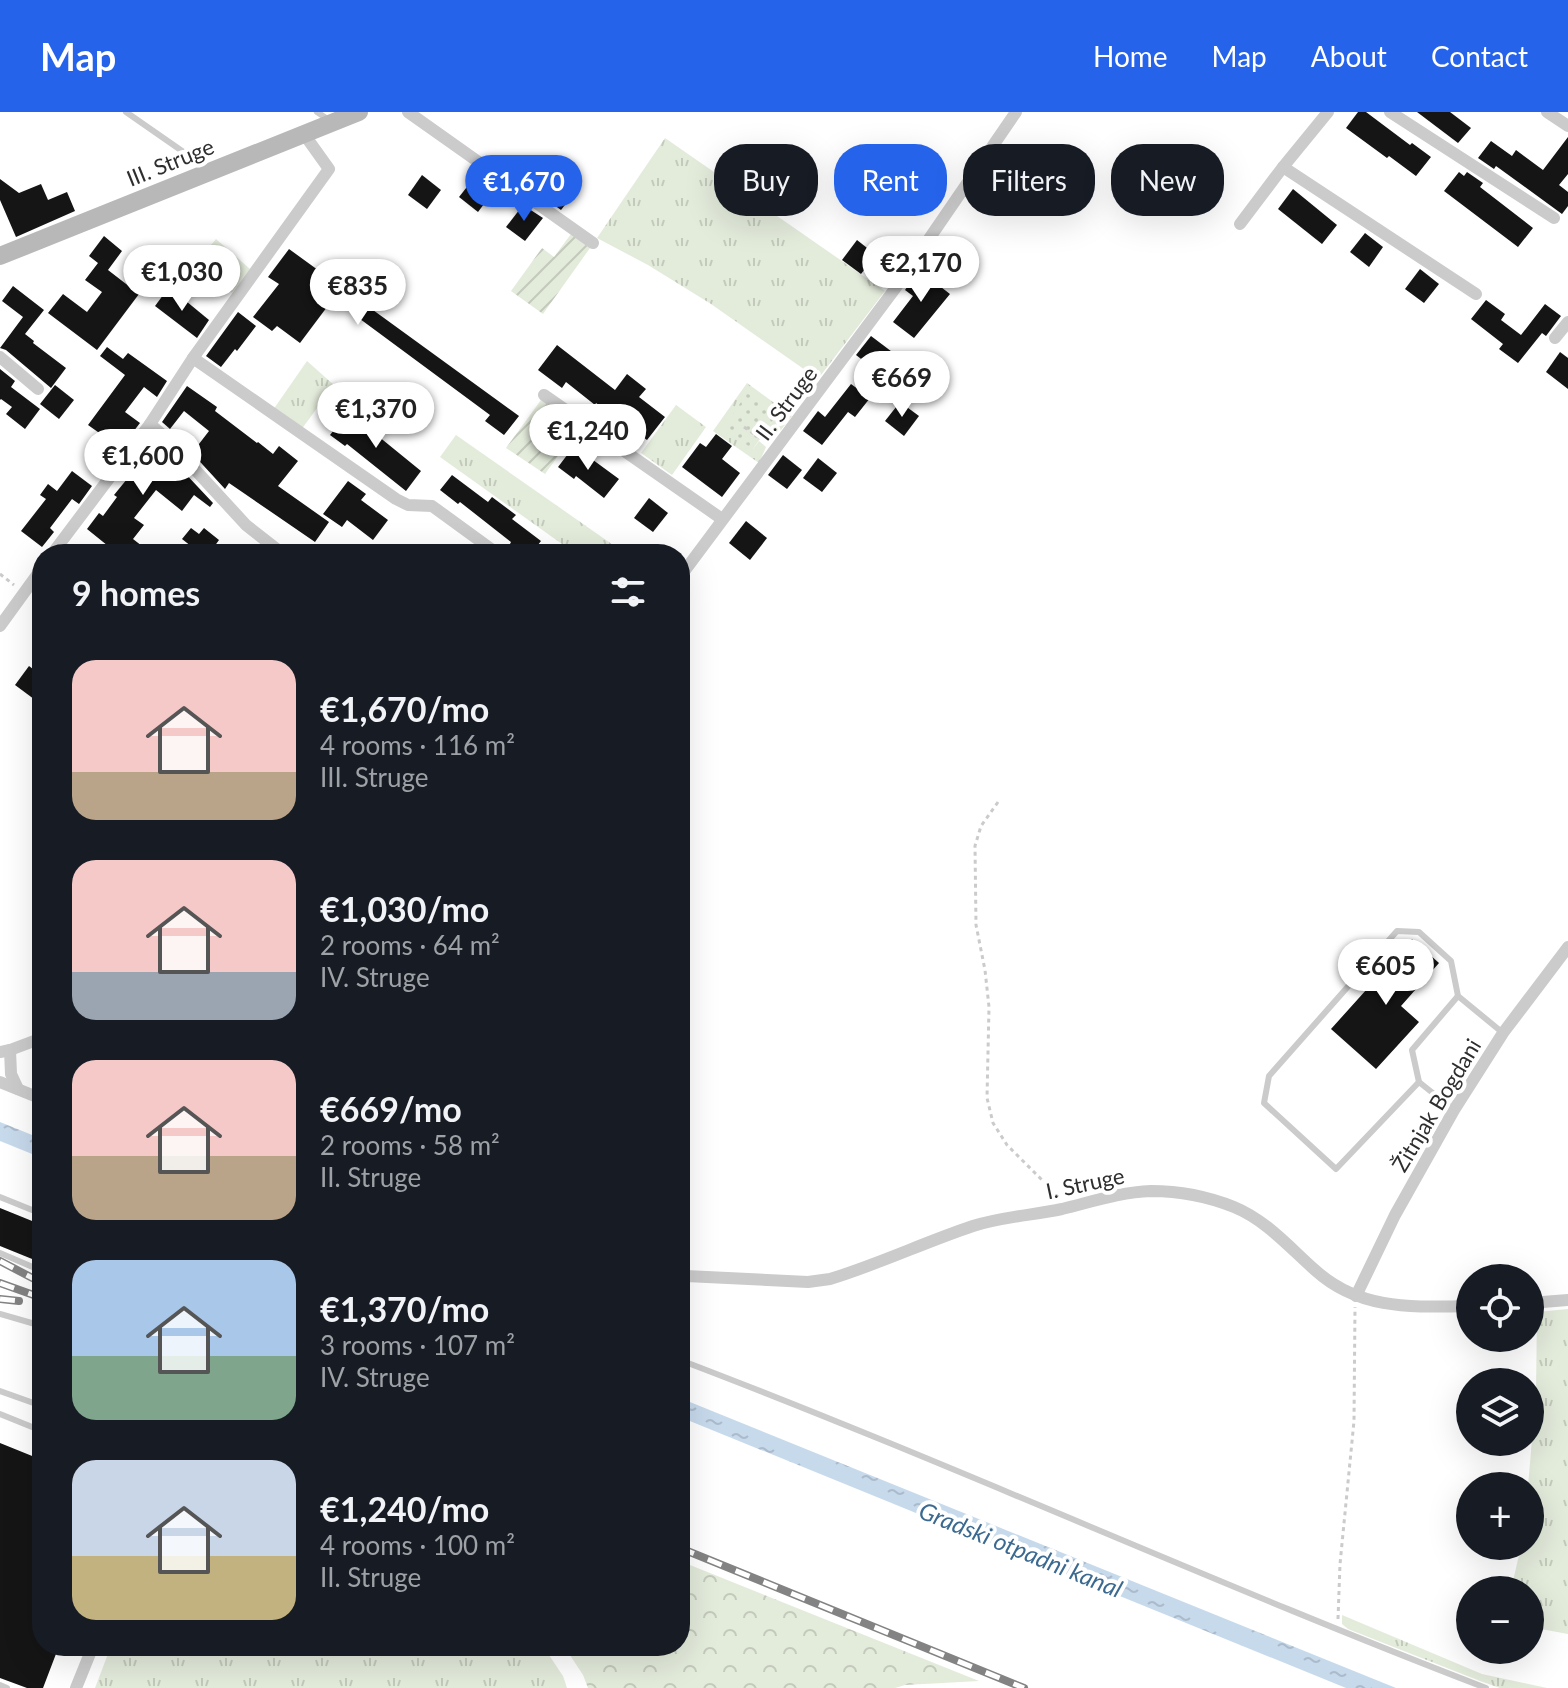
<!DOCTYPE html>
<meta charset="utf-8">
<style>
:root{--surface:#171b24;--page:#242831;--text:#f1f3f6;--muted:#9ea1a6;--accent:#2563eb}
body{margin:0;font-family:Lato,sans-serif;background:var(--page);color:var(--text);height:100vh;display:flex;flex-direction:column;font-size:30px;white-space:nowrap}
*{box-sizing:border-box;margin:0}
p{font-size:26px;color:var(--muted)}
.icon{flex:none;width:44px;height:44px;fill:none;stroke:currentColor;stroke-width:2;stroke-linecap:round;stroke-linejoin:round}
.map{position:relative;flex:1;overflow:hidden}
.sheet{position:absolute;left:32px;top:432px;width:658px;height:1112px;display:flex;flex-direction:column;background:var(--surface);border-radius:32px;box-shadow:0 8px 32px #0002}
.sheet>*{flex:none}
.banner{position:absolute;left:714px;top:32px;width:734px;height:72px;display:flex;gap:16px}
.tools{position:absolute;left:1456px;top:1152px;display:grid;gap:16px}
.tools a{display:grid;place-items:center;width:88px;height:88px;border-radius:50%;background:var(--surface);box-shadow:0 8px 32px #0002;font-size:40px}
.price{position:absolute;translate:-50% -68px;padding:0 18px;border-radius:28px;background:#fff;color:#222;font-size:26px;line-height:52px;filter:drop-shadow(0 2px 4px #0008)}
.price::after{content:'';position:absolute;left:50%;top:48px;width:24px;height:18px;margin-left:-12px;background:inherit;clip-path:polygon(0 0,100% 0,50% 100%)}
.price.current{background:var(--accent);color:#fff}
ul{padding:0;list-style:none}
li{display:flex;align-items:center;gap:24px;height:200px;padding:0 40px}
li span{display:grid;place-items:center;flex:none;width:224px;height:160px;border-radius:24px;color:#555}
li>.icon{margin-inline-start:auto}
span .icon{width:96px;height:96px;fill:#fffc;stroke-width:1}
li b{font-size:34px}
h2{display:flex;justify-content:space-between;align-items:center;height:96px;padding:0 40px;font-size:34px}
.pill{padding:0 28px;border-radius:32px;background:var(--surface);box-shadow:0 8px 32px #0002;font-size:28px;line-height:72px}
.pill.current{background:var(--accent);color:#fff}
header{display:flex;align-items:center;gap:48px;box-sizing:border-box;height:112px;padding:0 40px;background:var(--accent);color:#fff}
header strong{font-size:38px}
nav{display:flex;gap:44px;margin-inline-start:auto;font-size:28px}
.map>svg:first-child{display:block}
.grass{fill:url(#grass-tufts)}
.forest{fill:url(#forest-crowns)}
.park{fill:url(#park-dots)}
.garden{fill:url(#garden-furrows)}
.water{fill:url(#water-ripples)}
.building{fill:#151515}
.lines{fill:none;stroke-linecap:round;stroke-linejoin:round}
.path{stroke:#cbcbcb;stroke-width:3;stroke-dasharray:4 4;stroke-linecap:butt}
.lane{stroke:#cbcbcb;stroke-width:6}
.street{stroke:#cbcbcb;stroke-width:12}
.secondary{stroke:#b8b8b8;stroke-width:18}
.rail-casing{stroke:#838383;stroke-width:8}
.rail{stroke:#fff;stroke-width:5;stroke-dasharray:15;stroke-linecap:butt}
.labels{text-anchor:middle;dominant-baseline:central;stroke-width:8;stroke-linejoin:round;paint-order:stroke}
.street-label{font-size:22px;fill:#2e2e2e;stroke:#fff}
.water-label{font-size:24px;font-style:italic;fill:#3b6990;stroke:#fff}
</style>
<header>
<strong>Map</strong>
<nav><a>Home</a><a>Map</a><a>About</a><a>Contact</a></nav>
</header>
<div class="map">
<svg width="1568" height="1576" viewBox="0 0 1568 1576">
<defs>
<pattern id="grass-tufts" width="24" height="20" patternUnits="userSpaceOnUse" patternTransform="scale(2)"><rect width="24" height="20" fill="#e3ebdb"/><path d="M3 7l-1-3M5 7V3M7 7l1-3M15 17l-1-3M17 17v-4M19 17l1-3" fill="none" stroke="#c3cabc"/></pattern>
<pattern id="forest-crowns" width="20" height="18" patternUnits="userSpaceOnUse" patternTransform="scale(2)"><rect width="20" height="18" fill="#e3ebdb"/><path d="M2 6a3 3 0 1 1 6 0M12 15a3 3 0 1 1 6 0" fill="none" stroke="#c3cabc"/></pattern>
<pattern id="park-dots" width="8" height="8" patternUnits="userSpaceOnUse" patternTransform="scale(2)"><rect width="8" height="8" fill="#e3ebdb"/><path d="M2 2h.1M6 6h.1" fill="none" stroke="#c3cabc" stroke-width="1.8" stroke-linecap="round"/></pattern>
<pattern id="garden-furrows" width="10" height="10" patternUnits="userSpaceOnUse" patternTransform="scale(2)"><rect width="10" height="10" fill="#e3ebdb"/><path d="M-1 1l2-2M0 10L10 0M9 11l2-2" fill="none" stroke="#c3cabc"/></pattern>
<pattern id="water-ripples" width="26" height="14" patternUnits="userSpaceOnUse" patternTransform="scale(2)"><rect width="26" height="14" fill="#c7daec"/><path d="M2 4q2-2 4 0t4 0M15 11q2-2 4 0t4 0" fill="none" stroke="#abbbcb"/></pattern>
</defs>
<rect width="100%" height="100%" fill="#fff"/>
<g class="grass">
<path d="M665 26 885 179 818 267 711 192 648 153 597 126Z"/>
<path d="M216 127 250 157 232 181 197 150Z"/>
<path d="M307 249 334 273 301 318 273 298Z"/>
<path d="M747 271 792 304 773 328 771 329 762 324 777 302 747 282 753 337 759 329 766 335 759 351 713 319Z"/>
<path d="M676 293 706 315 672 363 641 341Z"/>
<path d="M456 323 626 442H576L440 345Z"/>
<path d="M1568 1197V1522L1530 1515V1478H1511L1521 1434H1530V1374H1528L1536 1281 1537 1200Z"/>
<path d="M1342 1503 1482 1562 1547 1576H1500L1480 1569 1348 1517 1342 1512Z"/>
<path d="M111 1534H543L563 1564 567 1576H95Z"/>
</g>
<path class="forest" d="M680 1449 979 1569 905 1573 895 1576H588L583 1563 564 1534H680Z"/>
<path class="park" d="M747 281 777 302 753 337 723 317Z"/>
<g class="garden">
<path d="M571 122 590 136 543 202 511 179 542 136 554 145Z"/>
<path d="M541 288 579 315 545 362 506 336Z"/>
</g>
<g class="water">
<path d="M0 1010 42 1027V1046L0 1029Z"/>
<path d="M680 1286 1396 1576H1346L680 1305Z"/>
</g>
<g class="building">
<path d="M1358 0H1366L1410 33 1412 31 1431 45 1416 64 1389 44 1387 46 1346 16Z"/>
<path d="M1417 0H1450L1471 16 1458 31Z"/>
<path d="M1568 25V62L1559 73 1568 80V94L1562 102 1496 54 1494 57 1478 46 1491 29 1512 44 1516 38 1543 58Z"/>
<path d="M532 47 575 80 561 98 517 66Z"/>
<path d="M1459 60 1464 64 1467 60 1483 71 1480 75 1533 116 1518 135 1444 79Z"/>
<path d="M422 63 441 78 427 97 408 83Z"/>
<path d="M474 66 493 80 478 100 459 85Z"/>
<path d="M0 67 19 81 41 72 48 88 67 80 75 99 16 125 0 88Z"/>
<path d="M1293 77 1337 113 1322 132 1278 97Z"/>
<path d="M523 93 543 106 525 129 506 115Z"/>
<path d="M1365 121 1383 135 1369 155 1350 140Z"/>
<path d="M104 124 122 139 108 158 139 182 97 238 48 201 63 182 87 200 102 180 85 168 98 151 89 144Z"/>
<path d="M857 128 876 143 861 162 842 148Z"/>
<path d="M289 137 519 304 504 323 485 309 490 303 333 187 300 231 277 214 272 219 253 205 279 172 268 165Z"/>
<path d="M1420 157 1439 172 1424 191 1405 177Z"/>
<path d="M919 158 950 182 914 226 893 210 913 184 905 178Z"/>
<path d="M13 174 44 198 25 222 34 229 33 231 66 256 51 276 6 238 0 236 23 205 2 189Z"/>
<path d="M169 175 209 208 197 226 155 194Z"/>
<path d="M1486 188 1505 202 1501 208 1521 223 1545 192 1561 204 1546 224 1542 221 1518 251 1499 237 1503 232 1471 207Z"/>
<path d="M238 200 256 214 237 239 235 237 221 255 206 244Z"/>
<path d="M871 224 916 258 901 278 856 243Z"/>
<path d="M557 233 615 278 627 262 646 277 639 285 665 305 647 328 596 291 595 293 566 270 562 276 538 258Z"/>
<path d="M107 235 123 247 128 241 167 269 157 285 144 275 125 300 140 311 110 350 95 338 105 325 88 313 125 263 100 244Z"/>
<path d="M1560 240 1568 246V277L1546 260Z"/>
<path d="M0 257 15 269 11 275 40 297 25 317 6 302 12 295 1 287 0 288Z"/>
<path d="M851 272 870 286 855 305 848 300 822 333 803 319 818 299 825 305Z"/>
<path d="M55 273 74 288 59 307 40 292Z"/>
<path d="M187 274 217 295 215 299 257 331 258 330 273 342 279 334 298 349 278 374 329 410 315 430 229 371 225 377 192 341 209 319 184 299 170 317 162 310Z"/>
<path d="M336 281 351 293 337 311 322 300Z"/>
<path d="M900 290 919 304 904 324 885 309Z"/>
<path d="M345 304 362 316 371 304 385 314 378 324 421 359 406 379 347 332 345 334 330 323Z"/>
<path d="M716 322 732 334 722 347 740 361 722 385 682 355 700 331 706 335Z"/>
<path d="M151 325 213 391 210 395 194 383 182 399 156 378 134 406 144 413 133 427 142 434 136 442H118L87 417 99 401 103 404 117 385 114 383 127 367 122 364Z"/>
<path d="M574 334 619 367 604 386 576 364 574 367 558 355Z"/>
<path d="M783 343 802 358 787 377 768 363Z"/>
<path d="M818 346 837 361 822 380 803 366Z"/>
<path d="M72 359 92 374 79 392 72 387 50 416 54 420 42 435 21 419 46 387 40 383 48 372 57 379Z"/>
<path d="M452 363 488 390 492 385 516 403 512 407 541 429 531 442H523L510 432 511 430 460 390 458 392 440 378Z"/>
<path d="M348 369 366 382 361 388 388 408 373 428 347 408 342 415 323 402Z"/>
<path d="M649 386 668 401 653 420 634 406Z"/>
<path d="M746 409 767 426 750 448 729 431Z"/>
<path d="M191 416 199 422 204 416 219 428 209 442H201L182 427Z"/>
<path d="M29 554 42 564V593L15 573Z"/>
<path d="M1412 827 1439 851 1401 894 1419 910 1376 957 1331 917Z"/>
<path d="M0 1096 42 1113V1151L0 1134Z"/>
<path d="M0 1331 42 1348V1534H59L43 1576H27L0 1566Z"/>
</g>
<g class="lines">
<g class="path">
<path d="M744 315 763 328"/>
<path d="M0 462 14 473"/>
<path d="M998 690 981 714 975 734 976 813 985 858 989 895 987 986 993 1011 1007 1033 1059 1085"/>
<path d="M1338 1507 1340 1452 1354 1309 1355 1195"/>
</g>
<g class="lane">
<path d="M126 0 208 57"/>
<path d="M317 0 329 8"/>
<path d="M1419 970 1412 938 1458 884"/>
<path d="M1454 998 1419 970 1336 1057 1264 991 1269 964 1397 819 1419 820 1451 849 1458 884 1503 921"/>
<path d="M0 1085 42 1102"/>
<path d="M0 1141 42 1159"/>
<path d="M0 1202 42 1214"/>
<path d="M680 1248C951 1351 1215 1472 1486 1576"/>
<path d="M0 1279 42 1294"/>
<path d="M0 1302 42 1319"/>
<path d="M0 1573 7 1576"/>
</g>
<g class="street">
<path d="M408 0 593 131"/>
<path d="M1390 0 1554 106"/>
<path d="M1547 0 1568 14"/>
<path d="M1283 55 1476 182"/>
<path d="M1240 112 1283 55 1328 0"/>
<path d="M1555 226 1568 210"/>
<path d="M0 245 38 277"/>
<path d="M193 246 396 387 408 393 432 394 498 442"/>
<path d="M544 283 722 407"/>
<path d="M150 312 166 326 246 413 283 442"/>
<path d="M52 442 150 312 193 246 329 57 304 22"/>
<path d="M680 465 894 178 1016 0"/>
<path d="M0 514 42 456"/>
<path d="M10 938 11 962 18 977"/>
<path d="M0 940 10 938 42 926"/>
<path d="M0 970 42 987"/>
<path d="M680 1166 686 1164 808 1170 830 1167C879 1152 925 1130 973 1114 1001 1105 1033 1103 1062 1097 1091 1090 1121 1080 1151 1079 1178 1079 1209 1085 1234 1095 1266 1108 1290 1136 1315 1158 1360 1199 1414 1195 1470 1194"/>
<path d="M1356 1184 1395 1103 1454 998 1503 921 1568 835"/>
<path d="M1530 1191 1568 1188"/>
<path d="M76 1576 93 1534"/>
</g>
<path class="secondary" d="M0 144 359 0"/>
<g class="rail-casing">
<g id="rail">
<path d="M0 1149 42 1171"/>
<path d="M0 1171 42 1186"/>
<path d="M0 1187 19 1189"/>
<path d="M680 1436 1024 1576"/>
</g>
</g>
<use href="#rail" class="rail"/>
</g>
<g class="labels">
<g class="street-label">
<text transform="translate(170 50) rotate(-22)">III. Struge</text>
<text transform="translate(786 291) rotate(-53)">II. Struge</text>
<text transform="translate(1436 993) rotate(-59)">Žitnjak Bogdani</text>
<text transform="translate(1085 1071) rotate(-12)">I. Struge</text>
</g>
<g class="water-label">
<text transform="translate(1021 1437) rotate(22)">Gradski otpadni kanal</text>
</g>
</g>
</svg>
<div class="tools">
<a><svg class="icon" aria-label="locate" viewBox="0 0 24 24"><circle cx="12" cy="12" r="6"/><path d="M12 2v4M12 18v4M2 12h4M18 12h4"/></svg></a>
<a><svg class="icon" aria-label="layers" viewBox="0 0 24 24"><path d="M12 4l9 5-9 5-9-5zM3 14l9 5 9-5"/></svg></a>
<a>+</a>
<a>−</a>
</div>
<b class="price current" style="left:524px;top:111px">€1,670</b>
<b class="price" style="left:921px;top:192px">€2,170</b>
<b class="price" style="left:182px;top:201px">€1,030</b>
<b class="price" style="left:358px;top:215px">€835</b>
<b class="price" style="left:902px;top:307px">€669</b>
<b class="price" style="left:376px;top:338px">€1,370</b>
<b class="price" style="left:588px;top:360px">€1,240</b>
<b class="price" style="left:143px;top:385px">€1,600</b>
<b class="price" style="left:1386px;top:895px">€605</b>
<div class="banner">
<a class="pill">Buy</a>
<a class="pill current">Rent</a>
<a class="pill">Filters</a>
<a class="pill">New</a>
</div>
<section class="sheet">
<h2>9 homes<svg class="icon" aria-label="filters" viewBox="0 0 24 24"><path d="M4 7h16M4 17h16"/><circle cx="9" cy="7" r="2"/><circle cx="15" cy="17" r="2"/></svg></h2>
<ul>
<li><span style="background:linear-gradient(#f6c9c9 70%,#b9a48a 0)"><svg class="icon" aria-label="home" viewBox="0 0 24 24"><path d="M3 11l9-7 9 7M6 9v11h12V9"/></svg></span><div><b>€1,670/mo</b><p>4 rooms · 116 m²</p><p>III. Struge</p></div></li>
<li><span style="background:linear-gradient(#f6c9c9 70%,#9aa5b1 0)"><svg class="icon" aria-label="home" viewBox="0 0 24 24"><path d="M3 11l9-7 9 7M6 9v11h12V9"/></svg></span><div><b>€1,030/mo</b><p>2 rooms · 64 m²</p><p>IV. Struge</p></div></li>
<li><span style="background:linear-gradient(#f6c9c9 60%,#b9a48a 0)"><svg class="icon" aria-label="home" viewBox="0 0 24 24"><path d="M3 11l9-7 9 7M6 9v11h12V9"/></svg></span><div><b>€669/mo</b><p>2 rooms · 58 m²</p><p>II. Struge</p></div></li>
<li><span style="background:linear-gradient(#a9c7e8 60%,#7fa58c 0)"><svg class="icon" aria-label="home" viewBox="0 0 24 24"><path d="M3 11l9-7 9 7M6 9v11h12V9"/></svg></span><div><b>€1,370/mo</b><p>3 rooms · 107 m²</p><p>IV. Struge</p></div></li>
<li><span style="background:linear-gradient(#c9d6e8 60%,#c2b280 0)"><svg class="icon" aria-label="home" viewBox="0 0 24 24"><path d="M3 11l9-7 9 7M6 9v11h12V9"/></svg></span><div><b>€1,240/mo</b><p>4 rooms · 100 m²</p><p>II. Struge</p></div></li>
</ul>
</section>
</div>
